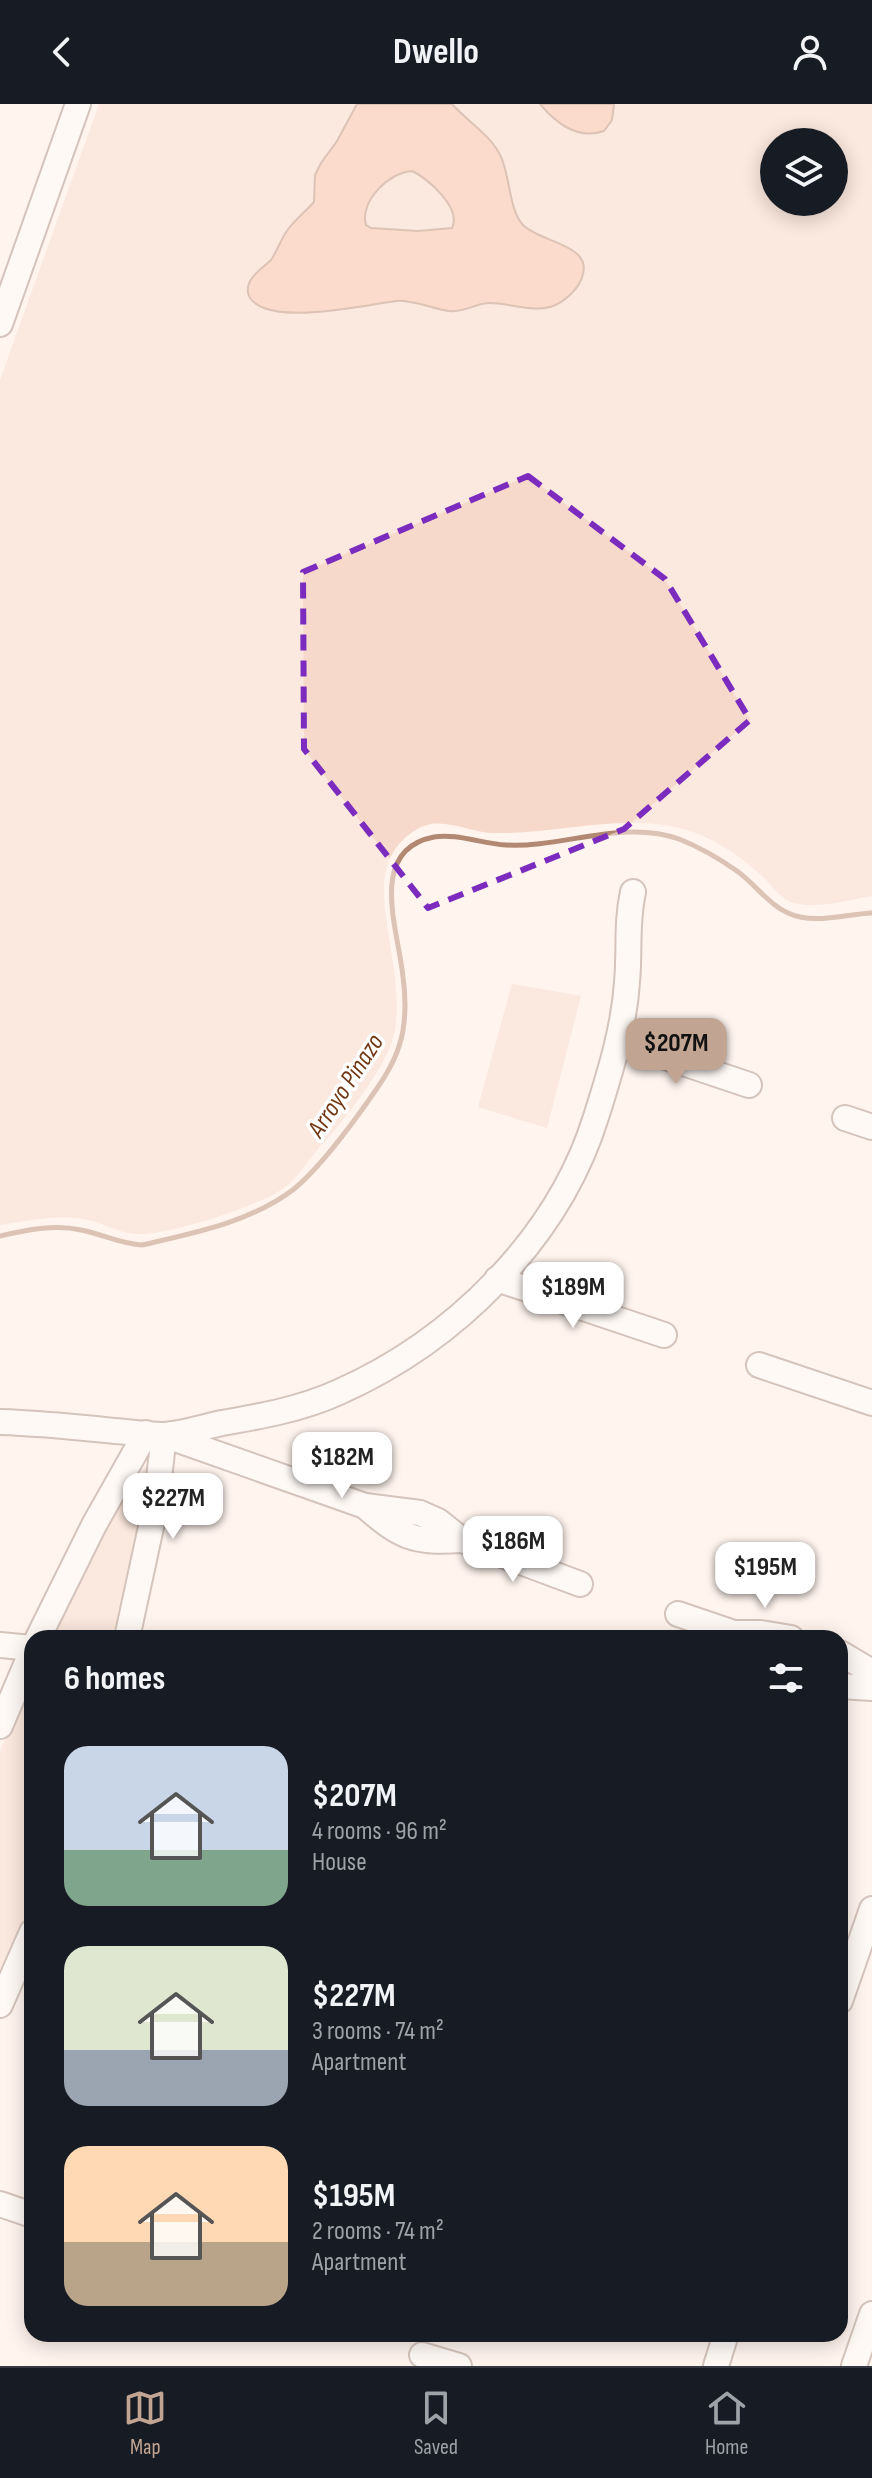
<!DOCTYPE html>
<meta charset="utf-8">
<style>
:root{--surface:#171b24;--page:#20242c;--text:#f1f3f6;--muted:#9ea1a6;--line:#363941;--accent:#c2a492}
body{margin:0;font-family:"Sofia Sans Condensed",sans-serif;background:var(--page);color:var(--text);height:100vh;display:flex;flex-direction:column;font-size:30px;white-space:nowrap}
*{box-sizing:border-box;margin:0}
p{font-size:26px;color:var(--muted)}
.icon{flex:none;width:44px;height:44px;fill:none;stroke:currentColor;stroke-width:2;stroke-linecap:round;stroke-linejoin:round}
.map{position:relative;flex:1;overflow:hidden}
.panel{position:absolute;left:24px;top:1526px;width:824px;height:712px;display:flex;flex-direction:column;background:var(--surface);border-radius:24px;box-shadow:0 4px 20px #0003}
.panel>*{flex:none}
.fabs{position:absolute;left:760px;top:24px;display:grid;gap:16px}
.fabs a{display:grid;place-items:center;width:88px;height:88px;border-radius:50%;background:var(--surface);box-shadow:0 4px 20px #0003;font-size:40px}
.price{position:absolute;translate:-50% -68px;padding:0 18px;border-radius:16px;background:#fff;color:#222;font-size:26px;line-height:52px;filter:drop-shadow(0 2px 4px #0008)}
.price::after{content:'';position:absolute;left:50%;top:48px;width:24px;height:18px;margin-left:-12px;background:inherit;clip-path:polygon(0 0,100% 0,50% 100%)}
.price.current{background:var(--accent);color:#111}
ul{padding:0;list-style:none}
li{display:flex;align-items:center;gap:24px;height:200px;padding:0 40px}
li span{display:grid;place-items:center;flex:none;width:224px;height:160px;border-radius:24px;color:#555}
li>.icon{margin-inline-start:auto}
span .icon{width:96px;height:96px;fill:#fffc;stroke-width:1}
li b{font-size:34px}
h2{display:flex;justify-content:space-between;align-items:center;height:96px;padding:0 40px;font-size:34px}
header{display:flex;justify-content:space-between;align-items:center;height:104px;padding:0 40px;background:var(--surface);font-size:36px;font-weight:700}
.tab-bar{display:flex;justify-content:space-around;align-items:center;height:112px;border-top:2px solid var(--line);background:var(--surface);font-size:22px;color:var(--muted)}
.tab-bar a{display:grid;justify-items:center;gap:4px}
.tab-bar .current{color:var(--accent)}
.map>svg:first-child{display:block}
.green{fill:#f6d9cb;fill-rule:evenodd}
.water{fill:#f5bd9f;stroke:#b28872;stroke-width:2;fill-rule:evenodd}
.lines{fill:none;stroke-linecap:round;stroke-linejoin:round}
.stream{stroke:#b28872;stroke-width:5}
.minor-casing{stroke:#a1897d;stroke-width:28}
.minor{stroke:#fff;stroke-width:24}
.marked{fill:none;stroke:#7b2cbf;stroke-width:6;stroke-dasharray:16 10;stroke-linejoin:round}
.labels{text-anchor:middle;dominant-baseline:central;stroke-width:7;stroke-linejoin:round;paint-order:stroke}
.water-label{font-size:26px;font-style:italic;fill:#723814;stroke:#fff}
</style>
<header><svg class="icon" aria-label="back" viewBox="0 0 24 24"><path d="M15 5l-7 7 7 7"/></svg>Dwello<svg class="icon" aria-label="person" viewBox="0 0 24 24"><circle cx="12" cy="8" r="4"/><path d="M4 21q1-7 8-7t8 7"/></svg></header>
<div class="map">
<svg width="872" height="2262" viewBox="0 0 872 2262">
<rect width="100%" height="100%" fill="#fff4ee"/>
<g class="green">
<path d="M99 0H872V792C848 796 818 805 794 799 782 796 775 785 766 776 747 757 722 739 696 729 631 705 560 731 492 729 471 728 447 715 427 721 419 723 412 728 406 733 372 763 386 807 391 847 395 871 399 901 395 925 390 962 338 1023 313 1051 304 1062 297 1074 285 1083 278 1089 267 1094 259 1097 234 1109 162 1132 136 1130 118 1129 102 1118 84 1115 57 1110 27 1117 0 1121V276ZM774 38H834V98H774Z"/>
<path d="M512 880 581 892 547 1024 478 1003Z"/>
<path d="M153 1351 143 1419 117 1534H47L112 1413Z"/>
<path d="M32 1567V1805L0 1882V1648Z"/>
</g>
<g class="water">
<path d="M357 0H452C467 17 492 32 501 53 510 72 509 106 523 121 539 138 591 140 583 170 580 184 564 199 550 203 531 208 509 199 490 199 475 199 465 209 449 207 435 205 409 195 396 197 366 201 270 223 250 194 247 189 247 183 250 177 255 168 264 163 271 156 278 146 281 134 289 124 296 115 306 107 314 98L315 71 321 59 337 37ZM412 67C429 75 462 105 452 124L418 127 371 124 366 121C359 97 390 68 412 67Z"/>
<path d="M540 0H614L612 16 604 27C577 36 556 19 540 0Z"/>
</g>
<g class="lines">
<path class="stream" d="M0 1132C26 1126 55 1120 81 1126 102 1130 121 1140 142 1141 194 1129 251 1118 294 1085 318 1065 343 1032 361 1007 376 986 393 964 400 939 406 920 406 893 403 873 399 828 366 746 434 733 456 729 483 740 506 741 562 744 624 715 679 735 699 743 720 755 737 767 758 782 773 808 800 813 823 818 848 810 872 809"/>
<g class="minor-casing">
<g id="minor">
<path d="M0 220 78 0"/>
<path d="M618 937 749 981"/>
<path d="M845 1014 872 1023"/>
<path d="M497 1175 664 1231"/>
<path d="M759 1261 872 1299"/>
<path d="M0 1318C38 1319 76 1323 115 1327 130 1328 147 1331 163 1331 182 1330 203 1323 222 1319 262 1312 302 1305 339 1288 454 1237 558 1135 596 1013 610 969 624 924 627 878 630 846 626 820 633 788"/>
<path d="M462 1436C414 1439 401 1434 365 1402L420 1409 438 1417 462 1436 580 1480"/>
<path d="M678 1510 734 1529H761L791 1534"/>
<path d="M38 1534 94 1421 146 1329"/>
<path d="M127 1534 156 1400 164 1331 365 1402"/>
<path d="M0 1541 32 1544"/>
<path d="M840 1549 872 1568"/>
<path d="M840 1582 872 1584"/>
<path d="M0 1622 32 1547"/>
<path d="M840 1897 872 1805"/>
<path d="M0 1901 32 1828"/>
<path d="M0 2100 32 2111"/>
<path d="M422 2251 459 2262"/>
<path d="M716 2262 726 2230"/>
<path d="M854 2262 872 2210"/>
</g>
</g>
<use href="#minor" class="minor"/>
</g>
<path d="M0 0H872V2262H0ZM528 372 665 475 750 616 624 725 428 804 304 645 303 468Z" fill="#fff4ee" fill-opacity=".55" fill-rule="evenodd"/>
<path class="marked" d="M528 372 665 475 750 616 624 725 428 804 304 645 303 468Z"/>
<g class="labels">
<g class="water-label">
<text transform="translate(346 982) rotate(-57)">Arroyo Pinazo</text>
</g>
</g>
</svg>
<div class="fabs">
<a><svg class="icon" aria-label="layers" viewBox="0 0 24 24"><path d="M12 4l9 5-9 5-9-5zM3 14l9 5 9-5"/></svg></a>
</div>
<b class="price current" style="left:676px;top:982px">$207M</b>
<b class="price" style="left:573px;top:1226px">$189M</b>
<b class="price" style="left:342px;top:1396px">$182M</b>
<b class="price" style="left:173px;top:1437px">$227M</b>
<b class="price" style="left:513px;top:1480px">$186M</b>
<b class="price" style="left:765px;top:1506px">$195M</b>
<section class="panel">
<h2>6 homes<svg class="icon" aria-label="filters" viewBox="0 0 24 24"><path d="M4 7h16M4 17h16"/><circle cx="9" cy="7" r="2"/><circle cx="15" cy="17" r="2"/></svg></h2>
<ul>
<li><span style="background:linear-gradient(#c9d6e8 65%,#7fa58c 0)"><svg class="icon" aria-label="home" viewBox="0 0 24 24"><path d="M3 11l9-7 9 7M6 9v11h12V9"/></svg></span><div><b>$207M</b><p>4 rooms · 96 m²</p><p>House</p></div></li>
<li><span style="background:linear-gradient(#dfe7d0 65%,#9aa5b1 0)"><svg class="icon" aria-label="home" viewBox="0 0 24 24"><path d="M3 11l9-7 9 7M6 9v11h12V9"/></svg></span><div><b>$227M</b><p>3 rooms · 74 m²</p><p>Apartment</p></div></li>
<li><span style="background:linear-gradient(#ffd9b3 60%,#b9a48a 0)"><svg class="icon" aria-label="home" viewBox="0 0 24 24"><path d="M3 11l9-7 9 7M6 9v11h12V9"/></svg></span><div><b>$195M</b><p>2 rooms · 74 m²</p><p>Apartment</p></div></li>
</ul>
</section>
</div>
<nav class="tab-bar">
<a class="current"><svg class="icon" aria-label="map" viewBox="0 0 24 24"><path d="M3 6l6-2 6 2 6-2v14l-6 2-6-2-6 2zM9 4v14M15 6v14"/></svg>Map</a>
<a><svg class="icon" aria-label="saved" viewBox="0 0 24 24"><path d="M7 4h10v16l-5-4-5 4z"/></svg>Saved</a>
<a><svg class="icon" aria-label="home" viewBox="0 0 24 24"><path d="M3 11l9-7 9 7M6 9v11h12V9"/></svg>Home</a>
</nav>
